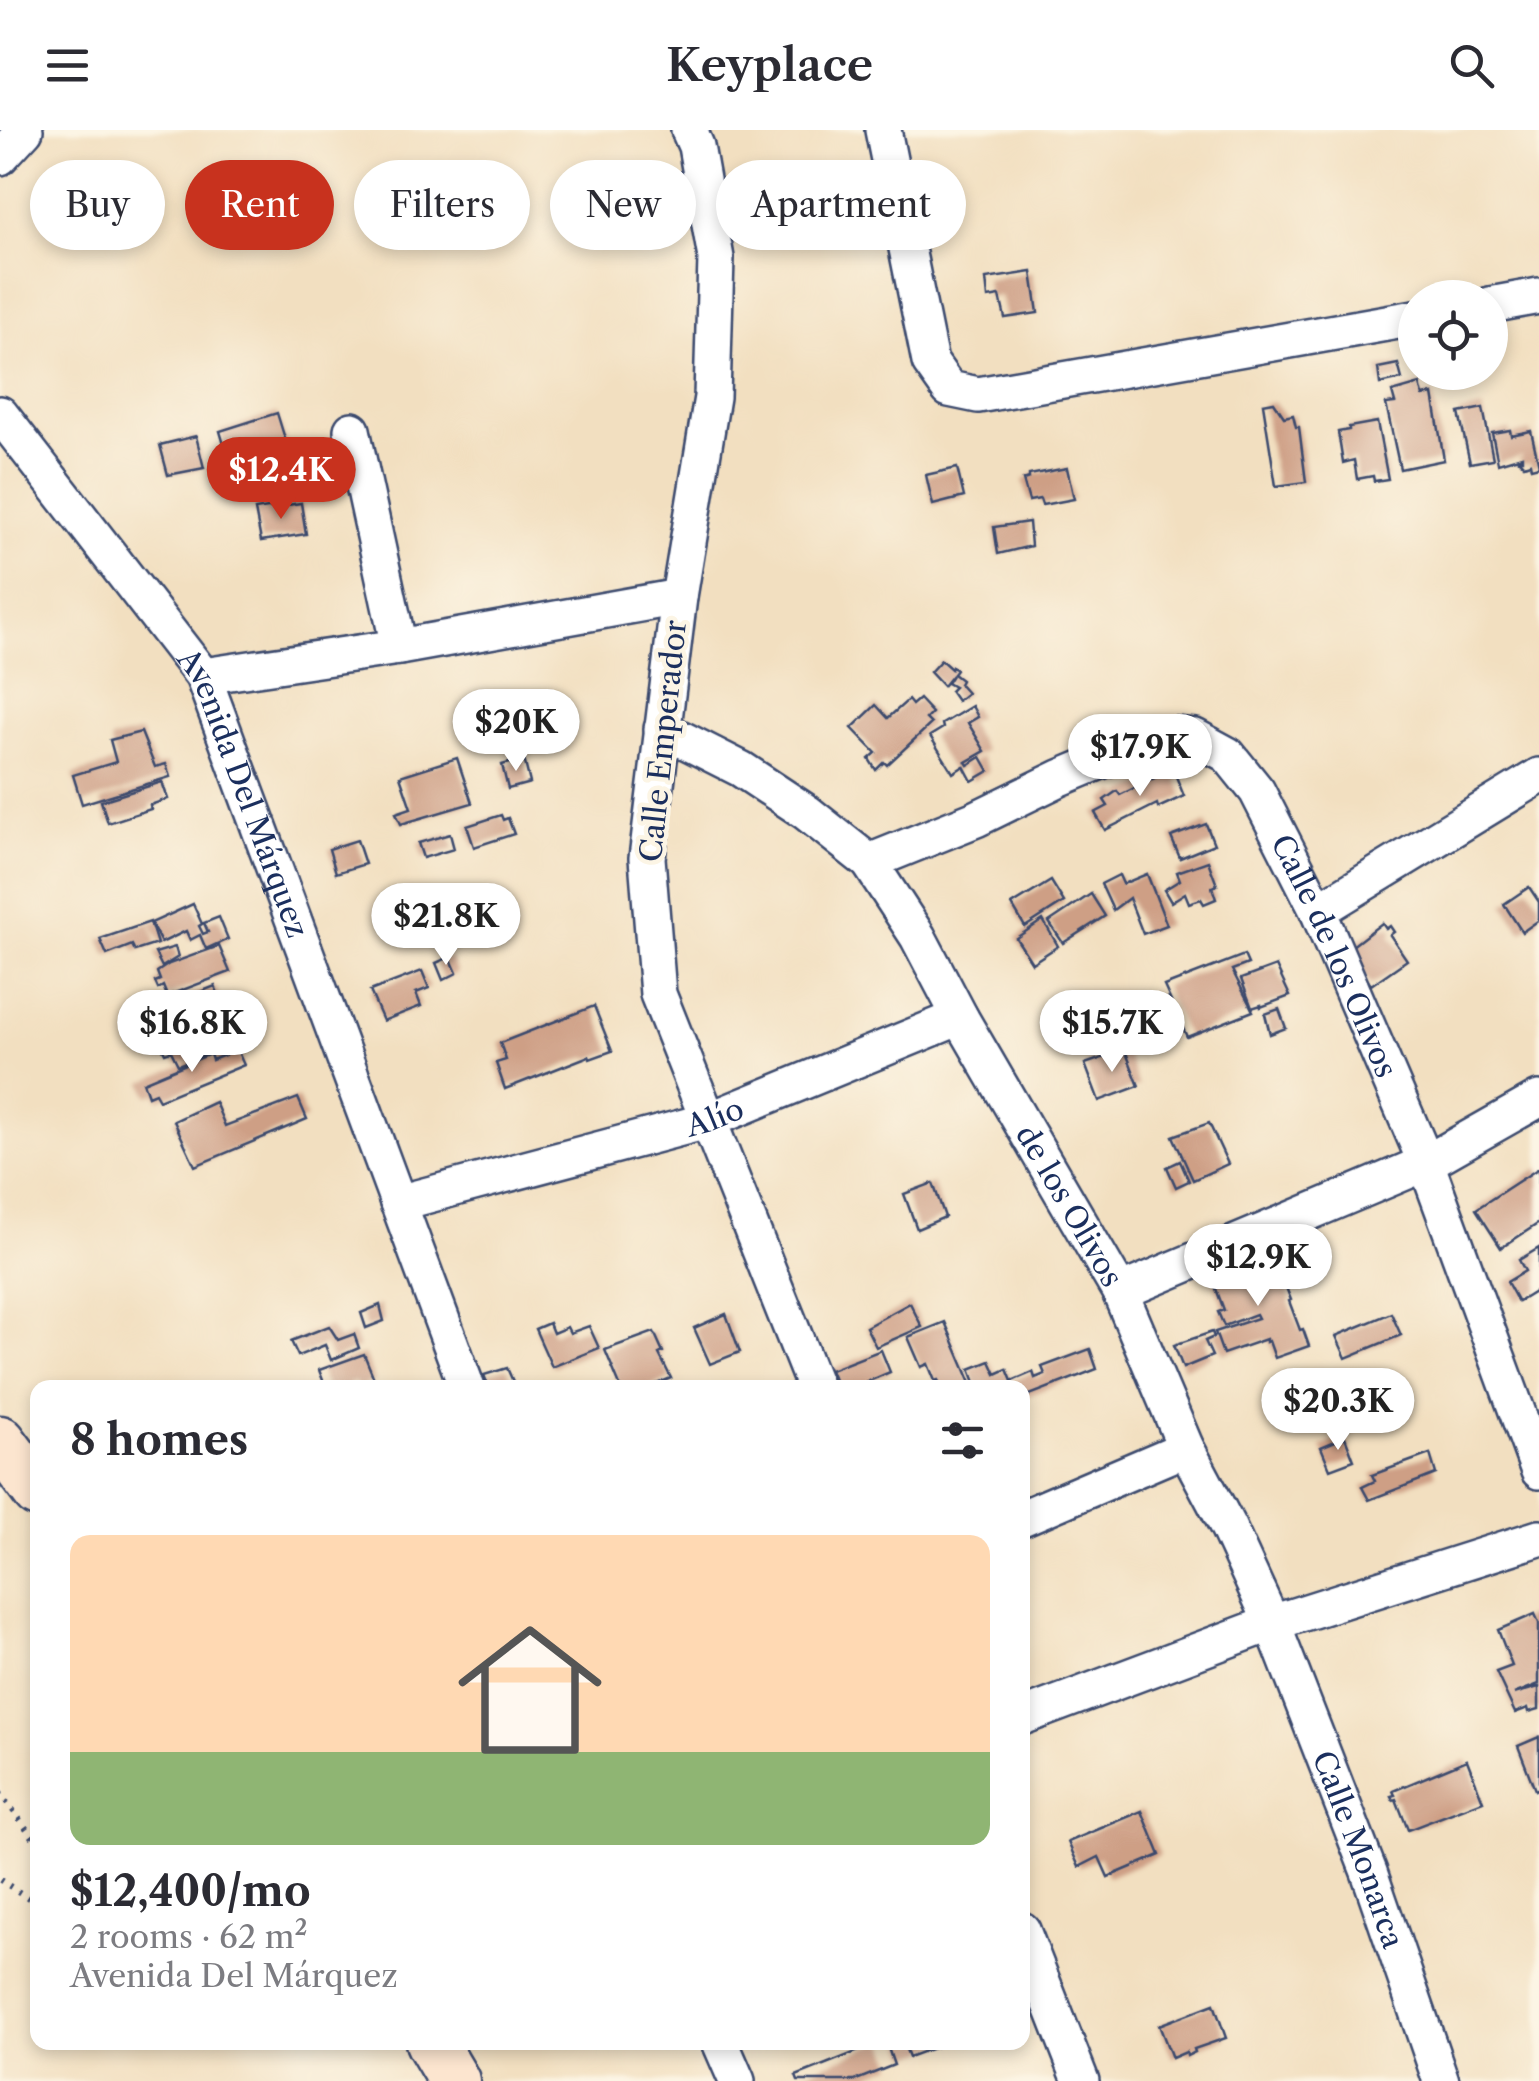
<!DOCTYPE html>
<meta charset="utf-8">
<style>
:root{--surface:#fff;--page:#f2f2f3;--text:#2b2b33;--muted:#7c7c81;--line:#e1e1e2;--accent:#c8321e}
body{margin:0;font-family:"Libre Caslon Text",serif;background:var(--page);color:var(--text);height:100vh;display:flex;flex-direction:column;font-size:38px;white-space:nowrap}
*{box-sizing:border-box;margin:0}
p{font-size:32px;color:var(--muted)}
.icon{flex:none;width:55px;height:55px;fill:none;stroke:currentColor;stroke-width:2;stroke-linecap:round;stroke-linejoin:round}
.map{position:relative;flex:1;overflow:hidden}
.drawer{position:absolute;left:30px;top:1250px;width:1000px;height:670px;display:flex;flex-direction:column;background:var(--surface);border-radius:20px;box-shadow:0 5px 15px #0003}
.drawer>*{flex:none}
.guide{position:absolute;left:30px;top:30px;width:1000px;height:90px;display:flex;gap:20px}
.buttons{position:absolute;left:1398px;top:150px;display:grid;gap:20px}
.buttons a{display:grid;place-items:center;width:110px;height:110px;border-radius:50%;background:var(--surface);box-shadow:0 5px 15px #0003;font-size:50px}
.price{position:absolute;translate:-50% -85px;padding:0 22px;border-radius:35px;background:#fff;color:#222;font-size:32px;line-height:65px;filter:drop-shadow(0 2px 5px #0008)}
.price::after{content:'';position:absolute;left:50%;top:60px;width:30px;height:22px;margin-left:-15px;background:inherit;clip-path:polygon(0 0,100% 0,50% 100%)}
.price.active{background:var(--accent);color:#fff}
ul{padding:0;list-style:none}
li{display:grid;align-content:center;gap:20px;height:530px;padding:0 40px}
li+li{border-top:2px solid var(--line)}
li span{display:grid;place-items:center;height:310px;border-radius:20px;color:#555}
li>.icon{margin-inline-start:auto}
span .icon{width:180px;height:180px;fill:#fffc;stroke-width:1}
li b{font-size:42px}
h2{display:flex;justify-content:space-between;align-items:center;height:120px;padding:0 40px;font-size:42px}
.chip{padding:0 35px;border-radius:45px;background:var(--surface);box-shadow:0 5px 15px #0003;font-size:35px;line-height:90px}
.chip.active{background:var(--accent);color:#fff}
header{display:flex;justify-content:space-between;align-items:center;height:130px;padding:0 40px;background:var(--surface);font-size:45px;font-weight:600}
.map>svg:first-child{display:block}
.building{fill:#ce9f85}
.lines{fill:none;stroke-linecap:round;stroke-linejoin:round}
.street-casing{stroke:#3b496d;stroke-width:40}
.secondary-casing{stroke:#3b496d;stroke-width:55}
.path{stroke:#3b496d;stroke-width:6;stroke-dasharray:2.5 8;stroke-linecap:butt}
.street{stroke:#fff;stroke-width:35}
.secondary{stroke:#fce5cf;stroke-width:50}
.labels{text-anchor:middle;dominant-baseline:central;stroke-width:9;stroke-linejoin:round;paint-order:stroke}
.street-label{font-size:30px;fill:#1b2f5e;stroke:#fcf5e5}
</style>
<header><svg class="icon" aria-label="menu" viewBox="0 0 24 24"><path d="M4 6h16M4 12h16M4 18h16"/></svg>Keyplace<svg class="icon" aria-label="search" viewBox="0 0 24 24"><circle cx="10" cy="10" r="6"/><path d="M15 15l6 6"/></svg></header>
<div class="map">
<svg width="1539" height="1951" viewBox="0 0 1539 1951">
<rect width="100%" height="100%" fill="#fcf5e5"/>
<filter id="ink" filterUnits="userSpaceOnUse"><feTurbulence type="fractalNoise" baseFrequency=".01" numOctaves="2"/><feDisplacementMap in="SourceGraphic" scale="20" xChannelSelector="R" yChannelSelector="G"/><feConvolveMatrix kernelMatrix="1 2 1 2 8 2 1 2 1" color-interpolation-filters="sRGB"/></filter>
<filter id="wash" filterUnits="userSpaceOnUse"><feTurbulence type="fractalNoise" baseFrequency=".0048" numOctaves="4" result="noise"/><feDisplacementMap in="SourceGraphic" scale="40" xChannelSelector="R" yChannelSelector="G"/><feGaussianBlur stdDeviation="2.25" result="paint"/><feColorMatrix in="noise" values="0 0 0 0 0 0 0 0 0 0 0 0 0 0 0 0 0 1.4 0 .05"/><feComposite in="paint" operator="in"/></filter>
<g filter="url(#wash)">
<rect width="100%" height="100%" fill="#f2dfc0"/>
<g id="blocks">
<g class="building">
<path d="M1032 142 1038 183 1005 188 1000 166 988 168 986 149Z"/>
<path d="M1398 234 1402 249 1380 254 1378 238Z"/>
<path d="M1420 254 1423 266 1433 264 1444 330 1400 339 1386 274 1395 273 1392 262Z"/>
<path d="M1274 272 1284 287 1293 285 1296 297H1299L1306 352 1276 356 1263 274Z"/>
<path d="M1483 278 1493 329 1470 333 1459 283Z"/>
<path d="M277 283 290 325 260 330 257 319 228 328 220 301Z"/>
<path d="M1377 292 1388 349 1374 351 1373 346 1357 349 1354 330 1343 333 1338 302 1349 300V297Z"/>
<path d="M1510 300 1511 305 1531 301 1539 336 1531 338 1530 333 1524 335 1518 329H1522V326L1498 333 1492 303Z"/>
<path d="M196 306 204 338 168 345 160 315Z"/>
<path d="M281 328 286 354 233 365 228 338Z"/>
<path d="M957 338 964 367 933 375 926 345Z"/>
<path d="M1067 338 1074 369 1042 375 1040 369 1029 371 1023 350 1029 348V345Z"/>
<path d="M301 373 306 404 261 411 255 380Z"/>
<path d="M1029 392 1031 416 998 424 994 397Z"/>
<path d="M941 530 951 539 952 537 956 540 953 544 961 550 959 554 967 563 957 571 950 561 954 557 947 553 952 545 943 556 930 542Z"/>
<path d="M919 569 932 583 926 589 931 594 887 635 884 632 876 640 869 629 876 623 852 598 876 575 888 588 908 570 912 575Z"/>
<path d="M972 576 978 587 968 593 985 621 966 632 968 635 981 627 989 641 972 651 964 636 953 643 930 606 943 598 942 594Z"/>
<path d="M141 602 155 637 166 634 170 647 82 674 73 645 116 632 110 610Z"/>
<path d="M457 628 472 673 401 694 396 683 411 678 400 646Z"/>
<path d="M524 629 530 653 508 659 502 635Z"/>
<path d="M1173 639 1184 666 1158 678 1157 674 1105 700 1095 683 1108 676 1104 670 1117 661 1120 665Z"/>
<path d="M162 652 168 669 150 675 151 679 108 693 101 671Z"/>
<path d="M501 685 503 690 508 688 514 704 474 717 467 696Z"/>
<path d="M1206 694 1214 714 1180 728 1171 707Z"/>
<path d="M450 704 454 719 423 728 418 713Z"/>
<path d="M357 710 365 734 336 743 329 719Z"/>
<path d="M1208 731 1217 755 1212 757 1216 769 1204 774 1201 769 1189 773 1185 763 1171 772 1164 760 1180 750 1177 742Z"/>
<path d="M1147 744 1167 795 1143 804 1129 768 1113 780 1101 754 1119 745 1123 754Z"/>
<path d="M1051 751 1064 772 1025 797 1012 775Z"/>
<path d="M1529 757 1539 772V790L1522 802 1504 774Z"/>
<path d="M1091 764 1105 786 1063 813 1049 792Z"/>
<path d="M193 774 202 794 199 796 203 804 208 802 204 793 219 787 228 809 206 819 200 805 190 810 186 801 161 813 151 793Z"/>
<path d="M1043 790 1058 816 1032 833 1016 808Z"/>
<path d="M150 792 157 814 135 821 132 815 107 825 100 809Z"/>
<path d="M1382 793 1386 799 1390 796 1394 802 1390 805 1407 830 1371 855 1347 820Z"/>
<path d="M219 816 230 842 167 866 163 856 158 859 155 852 160 850 157 842 169 834Z"/>
<path d="M175 817 178 827 162 837 155 823Z"/>
<path d="M1244 825 1248 834 1232 840 1253 881 1187 907 1164 856Z"/>
<path d="M450 827 457 843 443 850 436 833Z"/>
<path d="M1276 836 1290 866 1261 877V875L1252 878 1241 849Z"/>
<path d="M422 841 429 858 416 863 421 876 383 891 370 861Z"/>
<path d="M215 856 225 881 215 885 217 889 225 885 231 896 235 894 233 888 244 884 246 888 252 886 259 904 237 912 231 896 229 897 235 913 178 935 171 921 165 923 160 913 174 904 173 902 167 904 162 892 169 889 163 874 183 864 185 868Z"/>
<path d="M594 876 612 921 590 929 589 926 505 959 496 933 506 930 500 913Z"/>
<path d="M1279 879 1286 898 1270 904 1265 884Z"/>
<path d="M237 920 244 935 159 970 155 963 148 966 143 952 210 924 212 930Z"/>
<path d="M1125 920 1139 956 1099 971 1085 934Z"/>
<path d="M298 968 307 989 195 1036 174 991 215 972 225 996Z"/>
<path d="M1209 993 1228 1034 1193 1050 1173 1006Z"/>
<path d="M1180 1031 1189 1051 1176 1057 1167 1037Z"/>
<path d="M1539 1038V1093L1501 1118 1476 1079Z"/>
<path d="M933 1053 945 1087 917 1099 904 1064Z"/>
<path d="M1539 1118V1159L1518 1172 1507 1152 1525 1141 1519 1130Z"/>
<path d="M1273 1125 1291 1170 1289 1171 1300 1200 1303 1199 1309 1216 1275 1228 1269 1211 1266 1212V1209L1223 1224 1215 1202 1258 1188 1256 1184 1224 1196 1218 1182 1224 1180 1212 1148Z"/>
<path d="M910 1173 922 1197 876 1217 866 1197Z"/>
<path d="M380 1175 384 1191 366 1198 361 1183Z"/>
<path d="M1391 1183 1401 1205 1346 1228 1336 1206Z"/>
<path d="M726 1184 740 1222 710 1234 694 1198Z"/>
<path d="M945 1192 965 1239 973 1258H926L939 1252 938 1250 935 1251 928 1234 921 1237 908 1207Z"/>
<path d="M549 1193 553 1203 567 1197 570 1203 589 1196 599 1218 552 1237 535 1199Z"/>
<path d="M329 1196 338 1210 354 1204 359 1218 331 1230 325 1215 298 1226 291 1211Z"/>
<path d="M654 1202 663 1222 659 1224 671 1248 647 1258H621L605 1220Z"/>
<path d="M1212 1202 1214 1207 1205 1211 1212 1226 1183 1238 1174 1215Z"/>
<path d="M1090 1219 1097 1239 1022 1268V1258H977L970 1239 990 1231 996 1244 1007 1239 1012 1251 1033 1242 1035 1248 1045 1244 1042 1237Z"/>
<path d="M881 1220 890 1242 853 1258H837L830 1240Z"/>
<path d="M364 1224 375 1251 358 1258 355 1252 348 1254 349 1258H326L319 1240Z"/>
<path d="M507 1238 515 1256 489 1258 484 1245Z"/>
<path d="M1345 1307 1354 1330 1330 1339 1321 1317Z"/>
<path d="M1430 1324 1436 1344 1369 1370 1362 1357 1375 1351 1372 1345Z"/>
<path d="M1535 1484 1539 1493V1554L1514 1564 1539 1557V1579L1529 1582 1528 1578 1515 1583 1496 1542 1512 1536 1498 1500Z"/>
<path d="M1539 1607V1658L1535 1660 1518 1616Z"/>
<path d="M1467 1630 1483 1671 1408 1700 1396 1669 1393 1670 1391 1666 1395 1665 1393 1661Z"/>
<path d="M1142 1681 1160 1725 1108 1747 1099 1727 1079 1737 1068 1712Z"/>
<path d="M1214 1874 1226 1908 1194 1919 1195 1922 1187 1926 1186 1922 1172 1928 1159 1895Z"/>
<path d="M881 1912H886L894 1935 854 1951H798L796 1946Z"/>
<path d="M903 1912H947V1913L909 1927Z"/>
</g>
</g>
</g>
<g filter="url(#ink)">
<use href="#blocks" fill-opacity="0" stroke="#3b496d" stroke-width="2.5"/>
<g class="lines">
<g class="street-casing">
<g id="street">
<path d="M689 0 696 16 716 128 712 267 679 467 647 728 658 864 815 1258"/>
<path d="M883 0 930 232 949 259 978 265 1415 188"/>
<path d="M0 27 25 0"/>
<path d="M1490 175 1539 166"/>
<path id="s1" d="M0 284 203 546 467 1258"/>
<path d="M352 300 399 517"/>
<path d="M203 546 399 517 679 467"/>
<path id="s2" d="M662 599 741 639 806 682 869 732 918 807 960 887 1120 1162 1186 1318 1228 1397 1272 1493 1369 1742 1441 1951"/>
<path id="s3" d="M869 732 976 689 1060 648 1146 612 1174 605 1195 607 1228 625 1257 661 1318 781 1426 1033 1539 1341"/>
<path d="M1318 781 1539 646"/>
<path id="s4" d="M398 1073 707 991 960 887"/>
<path d="M1120 1162 1426 1033 1539 969"/>
<path d="M1022 1388 1186 1318"/>
<path d="M1022 1587 1272 1493 1539 1408"/>
<path d="M1022 1800 1081 1951"/>
<path d="M720 1912 737 1951"/>
</g>
</g>
<g class="secondary-casing">
<g id="secondary">
<path d="M0 1311 38 1362"/>
<path d="M431 1912 454 1951"/>
</g>
</g>
<g class="path">
<path d="M0 1663 38 1714"/>
<path d="M0 1750 38 1774"/>
</g>
<use href="#street" class="street"/>
<use href="#secondary" class="secondary"/>
</g>
</g>
<g class="labels">
<g class="street-label">
<text transform="translate(663 611) rotate(-84)">Calle Emperador</text>
<text stroke="none"><textPath href="#s1" startOffset="455">Avenida Del Márquez</textPath></text>
<text stroke="none"><textPath href="#s3" startOffset="618">Calle de los Olivos</textPath></text>
<text stroke="none"><textPath href="#s4" startOffset="328">Alío</textPath></text>
<text stroke="none"><textPath href="#s2" startOffset="645">de los Olivos</textPath></text>
<text stroke="none"><textPath href="#s2" startOffset="1352">Calle Monarca</textPath></text>
</g>
</g>
</svg>
<div class="buttons">
<a><svg class="icon" aria-label="locate" viewBox="0 0 24 24"><circle cx="12" cy="12" r="6"/><path d="M12 2v4M12 18v4M2 12h4M18 12h4"/></svg></a>
</div>
<b class="price active" style="left:281px;top:392px">$12.4K</b>
<b class="price" style="left:516px;top:644px">$20K</b>
<b class="price" style="left:1140px;top:669px">$17.9K</b>
<b class="price" style="left:446px;top:838px">$21.8K</b>
<b class="price" style="left:192px;top:945px">$16.8K</b>
<b class="price" style="left:1112px;top:945px">$15.7K</b>
<b class="price" style="left:1258px;top:1179px">$12.9K</b>
<b class="price" style="left:1338px;top:1323px">$20.3K</b>
<div class="guide">
<a class="chip">Buy</a>
<a class="chip active">Rent</a>
<a class="chip">Filters</a>
<a class="chip">New</a>
<a class="chip">Apartment</a>
</div>
<section class="drawer">
<h2>8 homes<svg class="icon" aria-label="filters" viewBox="0 0 24 24"><path d="M4 7h16M4 17h16"/><circle cx="9" cy="7" r="2"/><circle cx="15" cy="17" r="2"/></svg></h2>
<ul>
<li><span style="background:linear-gradient(#ffd9b3 70%,#8fb573 0)"><svg class="icon" aria-label="home" viewBox="0 0 24 24"><path d="M3 11l9-7 9 7M6 9v11h12V9"/></svg></span><div><b>$12,400/mo</b><p>2 rooms · 62 m²</p><p>Avenida Del Márquez</p></div></li>
</ul>
</section>
</div>
